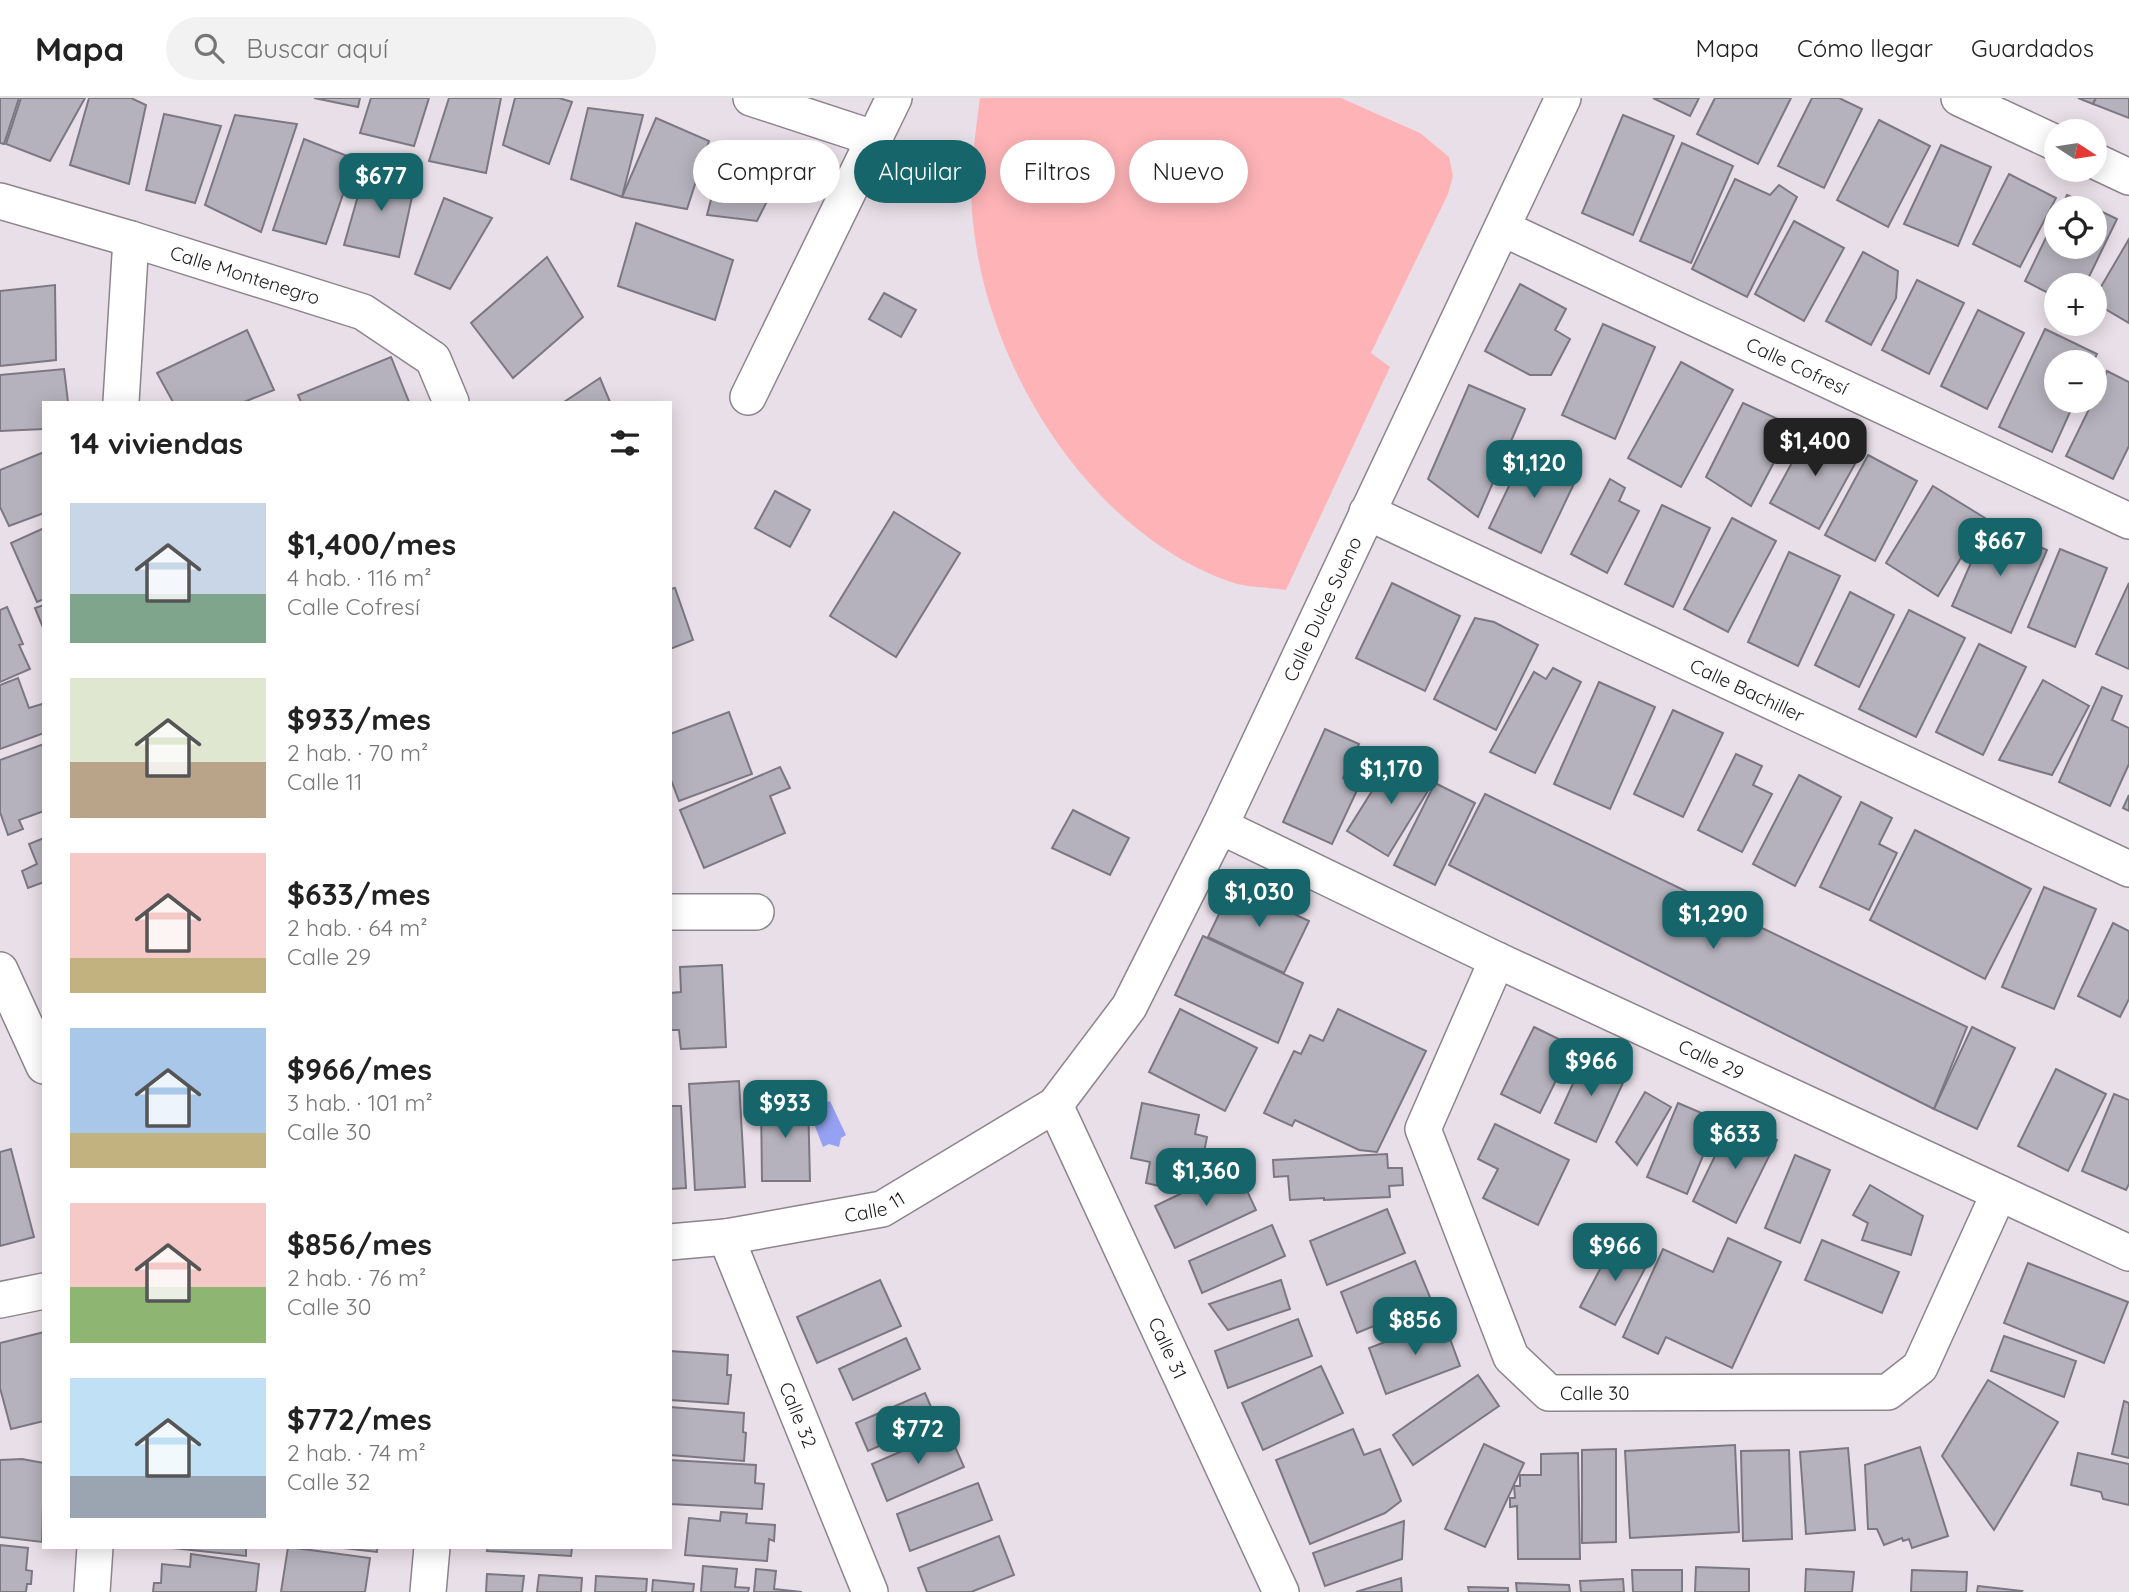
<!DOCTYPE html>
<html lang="es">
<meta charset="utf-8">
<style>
:root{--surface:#fff;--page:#f2f2f2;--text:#222;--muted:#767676;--line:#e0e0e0;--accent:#16656a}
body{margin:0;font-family:Quicksand,sans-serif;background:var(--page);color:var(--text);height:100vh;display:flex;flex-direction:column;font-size:26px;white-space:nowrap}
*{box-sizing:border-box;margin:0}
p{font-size:23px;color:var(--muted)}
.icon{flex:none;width:38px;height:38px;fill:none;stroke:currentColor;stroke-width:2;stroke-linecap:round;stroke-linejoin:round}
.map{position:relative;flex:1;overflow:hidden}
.sheet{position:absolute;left:42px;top:303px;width:630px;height:1148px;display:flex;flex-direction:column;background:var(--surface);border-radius:0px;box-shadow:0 4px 18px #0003}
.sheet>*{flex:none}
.hud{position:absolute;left:693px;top:42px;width:665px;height:63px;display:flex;gap:14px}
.needle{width:46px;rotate:102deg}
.fabs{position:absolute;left:2044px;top:21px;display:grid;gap:14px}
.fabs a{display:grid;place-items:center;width:63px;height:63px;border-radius:50%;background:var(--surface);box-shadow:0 4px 18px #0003;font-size:35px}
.price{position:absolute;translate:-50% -60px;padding:0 16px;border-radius:14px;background:var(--accent);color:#fff;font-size:23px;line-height:46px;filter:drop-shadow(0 2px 4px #0008)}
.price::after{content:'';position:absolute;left:50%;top:42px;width:21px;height:16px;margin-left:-10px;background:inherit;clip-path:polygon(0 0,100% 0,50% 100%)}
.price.current{background:#222;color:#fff}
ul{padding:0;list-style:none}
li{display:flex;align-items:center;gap:21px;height:175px;padding:0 28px}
li span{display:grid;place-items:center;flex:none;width:196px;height:140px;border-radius:0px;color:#555}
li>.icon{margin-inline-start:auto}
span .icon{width:84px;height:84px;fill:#fffc;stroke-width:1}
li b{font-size:30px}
h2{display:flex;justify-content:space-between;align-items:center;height:84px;padding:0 28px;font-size:30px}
.chip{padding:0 24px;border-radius:32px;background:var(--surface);box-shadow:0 4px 18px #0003;font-size:24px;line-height:63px}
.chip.current{background:var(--accent);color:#fff}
header{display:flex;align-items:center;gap:42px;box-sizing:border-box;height:98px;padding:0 35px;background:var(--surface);border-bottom:2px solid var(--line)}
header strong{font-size:33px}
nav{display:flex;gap:38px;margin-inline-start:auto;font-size:24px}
.search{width:490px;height:63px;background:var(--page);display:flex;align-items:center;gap:18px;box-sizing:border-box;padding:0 24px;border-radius:38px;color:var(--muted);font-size:26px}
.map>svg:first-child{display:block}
.green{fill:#feb4b7}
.water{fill:#96a1f3}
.building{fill:#b5b2bd;stroke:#7c7883;stroke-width:2}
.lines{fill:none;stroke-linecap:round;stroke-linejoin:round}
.street-casing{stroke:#8d848d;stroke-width:38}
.street{stroke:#fff;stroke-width:35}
.labels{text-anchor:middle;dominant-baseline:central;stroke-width:5;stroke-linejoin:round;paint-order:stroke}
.street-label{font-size:19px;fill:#1d1a1d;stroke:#fff}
</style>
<header>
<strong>Mapa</strong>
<div class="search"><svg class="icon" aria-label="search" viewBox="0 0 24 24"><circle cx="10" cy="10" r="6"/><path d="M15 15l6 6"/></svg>Buscar aquí</div>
<nav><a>Mapa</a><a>Cómo llegar</a><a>Guardados</a></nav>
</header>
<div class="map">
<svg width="2129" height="1494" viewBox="0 0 2129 1494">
<rect width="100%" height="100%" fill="#e9dfe8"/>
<path class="green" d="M980 0H1341L1420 35 1449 59 1453 78 1448 96 1371 255 1390 269 1286 492C1268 489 1246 490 1228 483 1090 433 991 274 974 133 968 89 974 44 980 0Z"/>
<path class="water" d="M817 1003 827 1004 830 1003 846 1037 841 1040 839 1049 829 1046 823 1049 809 1013 813 1012 814 1007Z"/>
<g class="building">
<path d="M0 0H19L4 46 0 45Z"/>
<path d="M21 0H85L50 63 6 46Z"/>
<path d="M89 0H131L146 7 129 86 70 67Z"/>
<path d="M314 0H360L358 9Z"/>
<path d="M371 0H429L414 48 360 35Z"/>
<path d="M449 0H501L486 75 429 63Z"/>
<path d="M515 0H559L572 4 549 66 503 47Z"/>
<path d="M1653 0H1699L1690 18Z"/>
<path d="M1715 0H1791L1758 66 1697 36Z"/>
<path d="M1812 0H1839L1862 11 1824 90 1778 68Z"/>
<path d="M2078 0H2096L2093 6Z"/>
<path d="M2096 0H2129V20L2093 6Z"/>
<path d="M588 10 643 17 622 99 571 81Z"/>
<path d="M164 16 221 28 195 105 146 92Z"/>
<path d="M235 17 297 26 261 134 205 107Z"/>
<path d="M1623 17 1674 38 1633 137 1582 115Z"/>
<path d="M656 20 709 43 687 111 622 99Z"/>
<path d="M1879 22 1930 48 1888 129 1837 102Z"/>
<path d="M304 41 355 61 326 146 273 132Z"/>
<path d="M726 44 790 58 757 123 707 117Z"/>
<path d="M1682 45 1733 68 1691 165 1640 143Z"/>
<path d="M1941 47 1991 69 1958 148 1904 126Z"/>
<path d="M367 66 415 85 399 159 344 147Z"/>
<path d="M2009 76 2056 100 2020 169 1973 146Z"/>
<path d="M1735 81 1770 97 1779 87 1797 99 1747 199 1692 171Z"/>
<path d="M2067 97 2117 121 2085 187H2056V199L2025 183 2056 119V149H2095V110H2061Z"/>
<path d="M444 100 492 120 450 191 415 176Z"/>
<path d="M1794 123 1844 150 1804 223 1755 196Z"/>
<path d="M636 125 733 162 715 222 618 188Z"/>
<path d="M2129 141V225L2095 205V199Z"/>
<path d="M1863 154 1898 173 1896 200 1871 247 1826 223Z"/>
<path d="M547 159 583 219 513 280 471 225Z"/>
<path d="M1917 182 1964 205 1929 276 1882 252Z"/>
<path d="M1520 186 1566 211 1555 232 1570 241 1551 277H1530L1485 253Z"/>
<path d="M55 187 56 262 0 268V193Z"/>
<path d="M884 195 916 212 901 239 869 221Z"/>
<path d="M1978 212 2024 235 1987 311 1941 288Z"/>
<path d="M1603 226 1655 249 1615 341 1562 317Z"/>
<path d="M2045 231 2097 256 2093 264H2056V303H2075L2052 354 1999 329Z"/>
<path d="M247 232 274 292 244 304H173L157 275Z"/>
<path d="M391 259 409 304H301L298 297Z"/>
<path d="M1681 264 1733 292 1681 389 1628 360Z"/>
<path d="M64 271 68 304H44V331L0 333V277Z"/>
<path d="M2107 273 2129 284V348L2113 381 2066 358 2093 303H2095Z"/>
<path d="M600 280 610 304H564Z"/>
<path d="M1469 287 1525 311 1478 419 1428 381Z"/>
<path d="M1743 305 1793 328 1751 408 1706 379Z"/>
<path d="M1812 328 1861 355 1819 431 1770 405Z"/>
<path d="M1528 348 1580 373 1541 455 1489 430Z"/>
<path d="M44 354V415L9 428 0 409V372Z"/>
<path d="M1868 357 1917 383 1875 463 1825 437Z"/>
<path d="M1610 381 1625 390 1619 403 1639 413 1607 475 1571 456Z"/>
<path d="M1933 388 1985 420 1938 498 1886 465Z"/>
<path d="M775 393 810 412 790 449 755 430Z"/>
<path d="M1662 407 1710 430 1673 509 1625 486Z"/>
<path d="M894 414 960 455 896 559 830 518Z"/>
<path d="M1732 420 1776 443 1728 534 1684 511Z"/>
<path d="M1988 426 2047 452 2011 535 1952 508Z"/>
<path d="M44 430V501L37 504 11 445Z"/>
<path d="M2060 451 2107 470 2075 549 2028 529Z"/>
<path d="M1789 454 1840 478 1798 568 1748 544Z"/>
<path d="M1392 485 1460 518 1425 593 1356 560Z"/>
<path d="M2129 485V571L2096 556Z"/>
<path d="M675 490 693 542 670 551V491Z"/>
<path d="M1850 494 1894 517 1859 589 1815 567Z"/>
<path d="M44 507V532L35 510Z"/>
<path d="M7 509 23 546 19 547 30 571 0 584V512Z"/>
<path d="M1909 512 1965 540 1916 639 1859 611Z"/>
<path d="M1475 520 1494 524 1538 547 1496 632 1434 601Z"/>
<path d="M1979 546 2026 569 1983 657 1936 634Z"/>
<path d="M1553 570 1581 584 1535 675 1490 654 1534 574 1546 581Z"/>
<path d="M18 580 29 610 42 606 44 611V635L0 651V587Z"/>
<path d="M2043 582 2089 608 2052 677 1999 662Z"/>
<path d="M1599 584 1655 609 1610 711 1554 686Z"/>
<path d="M2102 589 2122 598 2112 622 2129 630V666L2110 708 2059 684Z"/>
<path d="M1673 612 1723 635 1683 719 1634 696Z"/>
<path d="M729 614 752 676 679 703 670 679V636Z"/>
<path d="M1325 631 1359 646 1343 680 1359 688 1332 746 1283 724Z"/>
<path d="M44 646V713L19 722 23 731 8 737 0 714V662Z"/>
<path d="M1736 656 1762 668 1753 687 1772 696 1742 754 1698 732Z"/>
<path d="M1394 658 1434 683 1388 758 1347 733Z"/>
<path d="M780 669 790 690 770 698 785 735 704 770 680 712Z"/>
<path d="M1799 677 1841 699 1795 788 1753 766Z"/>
<path d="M1435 685 1475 705 1435 787 1394 767Z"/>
<path d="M1485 696 1967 929 1934 1011 1449 767Z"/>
<path d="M2129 697V713L2123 710Z"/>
<path d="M1861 704 1892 720 1879 746 1897 755 1869 812 1820 789Z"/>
<path d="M1073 712 1129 740 1110 777 1052 750Z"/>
<path d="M1915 732 2031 791 1985 881 1870 822Z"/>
<path d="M44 740V784L28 790 22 773 37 766 29 746Z"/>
<path d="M1233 787 1309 823 1284 875 1208 839Z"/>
<path d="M2044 789 2096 811 2054 911 2002 889Z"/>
<path d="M2113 825 2129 833V901L2120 919 2078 898Z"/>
<path d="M1203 838 1303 885 1278 945 1175 897Z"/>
<path d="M722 867 726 949 681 951 679 932H670V895L681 894 680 869Z"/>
<path d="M1180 911 1257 950 1225 1013 1149 974Z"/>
<path d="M1338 911 1426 953 1377 1054 1359 1052 1295 1022 1292 1028 1264 1015 1294 953 1301 956 1310 937 1323 943Z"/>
<path d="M1534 929 1573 948 1540 1015 1501 996Z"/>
<path d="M1972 929 2015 950 1977 1031 1934 1011Z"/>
<path d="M1586 957 1627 976 1596 1044 1555 1025Z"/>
<path d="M2056 971 2106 996 2068 1073 2018 1048Z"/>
<path d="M739 983 745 1089 695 1092 689 986Z"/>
<path d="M1645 994 1671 1009 1637 1067 1616 1044Z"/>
<path d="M2114 996 2129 1002V1086L2126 1092 2082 1073Z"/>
<path d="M808 1001 810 1083H762L761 1002Z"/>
<path d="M1142 1005 1199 1017 1195 1036 1207 1039 1203 1059 1187 1060 1181 1093 1146 1085 1150 1064 1131 1060Z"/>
<path d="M1678 1005 1718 1022 1687 1096 1647 1079Z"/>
<path d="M670 1008H681L686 1090 670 1091Z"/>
<path d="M1733 1021 1777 1042 1736 1125 1693 1103Z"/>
<path d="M1495 1026 1569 1062 1538 1127 1483 1100 1498 1071 1478 1061Z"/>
<path d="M11 1051 34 1139 0 1148V1054Z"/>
<path d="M1387 1056 1388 1070H1402L1403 1087 1389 1088 1390 1099 1324 1102V1100L1290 1102 1288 1078 1274 1079 1273 1062Z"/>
<path d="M1795 1057 1830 1072 1800 1145 1765 1130Z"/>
<path d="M1236 1069 1256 1112 1175 1150 1155 1108Z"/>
<path d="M1870 1087 1923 1118 1911 1157 1862 1142 1868 1125 1853 1117Z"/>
<path d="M1387 1111 1405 1155 1327 1187 1310 1143Z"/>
<path d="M1272 1127 1285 1158 1202 1195 1189 1163Z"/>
<path d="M1728 1140 1781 1164 1732 1270 1666 1239 1658 1256 1623 1239 1663 1151 1713 1174Z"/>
<path d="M1822 1142 1899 1174 1882 1215 1805 1182Z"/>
<path d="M1615 1143 1650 1161 1615 1227 1580 1209Z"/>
<path d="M1415 1163 1432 1204 1357 1235 1341 1194Z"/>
<path d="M2028 1165 2128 1204 2104 1265 2004 1225Z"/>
<path d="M880 1182 901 1228 817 1265 797 1219Z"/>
<path d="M1281 1182 1290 1211 1228 1232 1209 1206Z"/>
<path d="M1298 1221 1312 1258 1228 1290 1215 1253Z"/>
<path d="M1443 1222 1460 1268 1386 1296 1369 1250Z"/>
<path d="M44 1234V1323L11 1331 0 1290V1245Z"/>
<path d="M2004 1238 2076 1263 2064 1299 1991 1273Z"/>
<path d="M906 1240 920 1271 853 1302 839 1271Z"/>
<path d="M670 1253 728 1257 727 1277H731L728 1306 670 1302Z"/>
<path d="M1321 1268 1343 1315 1263 1352 1242 1305Z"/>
<path d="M1478 1277 1499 1308 1413 1367 1393 1337Z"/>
<path d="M1988 1282 2058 1324 1994 1432 1942 1358Z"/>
<path d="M925 1295 937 1323 868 1353 856 1325Z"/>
<path d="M2124 1303 2129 1305V1360L2112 1356Z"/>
<path d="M670 1309 744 1315 743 1334 746 1335 744 1363 670 1357Z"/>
<path d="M1353 1331 1364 1357 1380 1351 1401 1403 1385 1415 1310 1446 1276 1362Z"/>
<path d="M948 1333 964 1369 887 1403 872 1366Z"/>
<path d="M1484 1346 1524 1365 1485 1449 1445 1431Z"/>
<path d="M1735 1347 1739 1434 1630 1440 1625 1353Z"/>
<path d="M1920 1349 1948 1438 1912 1450 1909 1441 1903 1443 1902 1440 1884 1447 1877 1431H1868L1865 1367Z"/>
<path d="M1848 1350 1855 1432 1806 1436 1800 1354Z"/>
<path d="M1616 1351V1444L1582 1445V1352Z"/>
<path d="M1789 1352 1792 1441 1743 1443 1741 1353Z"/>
<path d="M1578 1355 1580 1461H1518L1517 1408 1510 1409V1400H1515L1514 1388H1520V1377H1541V1356Z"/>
<path d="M2078 1355 2129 1366V1407L2103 1401 2101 1394 2071 1387Z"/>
<path d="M22 1361 44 1365 42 1444 0 1439V1362Z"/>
<path d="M670 1362 756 1367 755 1385 764 1386 762 1411 670 1406Z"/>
<path d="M978 1385 992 1422 910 1453 897 1416Z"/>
<path d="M721 1414 747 1416 746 1425 775 1427 774 1443 769 1441 767 1463 685 1457 689 1420 720 1423Z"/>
<path d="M1404 1423 1402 1461 1325 1488 1313 1455Z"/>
<path d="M999 1438 1014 1477 971 1494H927L918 1470Z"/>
<path d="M0 1447 28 1450 26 1472 32 1473 31 1486H27L26 1494H0Z"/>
<path d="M163 1449H246V1458Z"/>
<path d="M288 1449 370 1460 365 1494H281Z"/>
<path d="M334 1449H377V1454Z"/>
<path d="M488 1449H572L571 1458 487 1453Z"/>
<path d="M191 1456 259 1466 256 1494H153L154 1485H161L162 1466 190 1469Z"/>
<path d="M703 1468 737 1471 735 1489 749 1490 748 1494H701Z"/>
<path d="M1696 1469 1749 1471V1494H1695Z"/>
<path d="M756 1471 776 1473 774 1491 802 1494H754Z"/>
<path d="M1806 1471 1854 1474 1852 1494H1805Z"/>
<path d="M1632 1472H1682V1494H1633Z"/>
<path d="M1912 1472 1967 1474 1966 1494H1911Z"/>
<path d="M487 1476 524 1478 522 1494H486Z"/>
<path d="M539 1477 582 1480 581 1494H537Z"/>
<path d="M596 1478 647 1481 646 1494H595Z"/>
<path d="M1401 1480 1402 1494H1356Z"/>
<path d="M1623 1481 1624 1494H1581L1580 1483Z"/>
<path d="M653 1482 694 1486 693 1494H652Z"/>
<path d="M1516 1485 1569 1487 1570 1494H1517Z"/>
<path d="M1978 1488 2022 1493 2021 1494H1977Z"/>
<path d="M1468 1489 1508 1490V1494H1469Z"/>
</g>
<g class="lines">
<g class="street-casing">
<g id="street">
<path d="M751 0 873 40"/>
<path d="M1959 0 2056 45"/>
<path d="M2095 63 2129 79"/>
<path id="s1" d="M0 103 131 141 363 214 433 261 451 304"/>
<path id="s2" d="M1502 130 2129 423"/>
<path d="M748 299 894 0"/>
<path d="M121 304 131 141"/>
<path id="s3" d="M1367 414 2129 771"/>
<path id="s4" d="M1220 728 1497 862 2129 1155"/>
<path d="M670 814H756"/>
<path id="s5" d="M1497 862 1423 1031 1511 1259 1549 1295 1888 1294 1920 1269 1999 1095"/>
<path d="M0 872 44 968"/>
<path id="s6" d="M1055 1007 1281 1494"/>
<path id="s7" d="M726 1139 870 1494"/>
<path id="s8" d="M670 1144 726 1139 882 1111 1055 1007 1129 909 1220 728 1563 0"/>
<path d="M0 1202 44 1193"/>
<path d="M92 1494 95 1449"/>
<path d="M428 1494 432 1449"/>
</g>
</g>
<use href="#street" class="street"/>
</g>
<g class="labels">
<g class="street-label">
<text stroke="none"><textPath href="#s1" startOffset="256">Calle Montenegro</textPath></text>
<text stroke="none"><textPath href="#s2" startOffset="326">Calle Cofresí</textPath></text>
<text stroke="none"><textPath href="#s8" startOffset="982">Calle Dulce Sueno</textPath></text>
<text stroke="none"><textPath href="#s3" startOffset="420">Calle Bachiller</textPath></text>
<text stroke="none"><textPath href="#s4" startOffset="544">Calle 29</textPath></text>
<text stroke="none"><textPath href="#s8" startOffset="208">Calle 11</textPath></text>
<text stroke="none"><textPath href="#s6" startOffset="268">Calle 31</textPath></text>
<text stroke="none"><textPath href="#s5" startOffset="527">Calle 30</textPath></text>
<text stroke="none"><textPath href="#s7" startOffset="192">Calle 32</textPath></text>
</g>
</g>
</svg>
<div class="fabs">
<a><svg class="needle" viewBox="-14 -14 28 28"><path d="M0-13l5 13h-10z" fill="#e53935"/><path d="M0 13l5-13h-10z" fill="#767676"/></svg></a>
<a><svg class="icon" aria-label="locate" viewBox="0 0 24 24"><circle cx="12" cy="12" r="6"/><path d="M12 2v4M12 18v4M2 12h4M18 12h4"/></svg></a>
<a>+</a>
<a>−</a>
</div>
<b class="price" style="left:381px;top:115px">$677</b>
<b class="price current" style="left:1815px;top:380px">$1,400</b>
<b class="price" style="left:1534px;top:402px">$1,120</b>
<b class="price" style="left:2000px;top:480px">$667</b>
<b class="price" style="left:1391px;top:708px">$1,170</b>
<b class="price" style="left:1259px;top:831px">$1,030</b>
<b class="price" style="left:1713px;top:853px">$1,290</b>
<b class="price" style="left:1591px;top:1000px">$966</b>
<b class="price" style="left:785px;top:1042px">$933</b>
<b class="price" style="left:1735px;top:1073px">$633</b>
<b class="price" style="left:1206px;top:1110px">$1,360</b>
<b class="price" style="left:1615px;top:1185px">$966</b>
<b class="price" style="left:1415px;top:1259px">$856</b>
<b class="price" style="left:918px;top:1368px">$772</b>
<div class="hud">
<a class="chip">Comprar</a>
<a class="chip current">Alquilar</a>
<a class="chip">Filtros</a>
<a class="chip">Nuevo</a>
</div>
<section class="sheet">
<h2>14 viviendas<svg class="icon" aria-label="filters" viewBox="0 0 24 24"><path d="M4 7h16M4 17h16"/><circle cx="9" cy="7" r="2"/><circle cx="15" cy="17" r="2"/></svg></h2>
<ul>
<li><span style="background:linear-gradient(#c9d6e8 65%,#7fa58c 0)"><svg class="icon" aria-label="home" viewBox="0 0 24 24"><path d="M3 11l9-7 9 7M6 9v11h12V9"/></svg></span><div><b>$1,400/mes</b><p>4 hab. · 116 m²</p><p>Calle Cofresí</p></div></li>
<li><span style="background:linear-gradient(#dfe7d0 60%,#b9a48a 0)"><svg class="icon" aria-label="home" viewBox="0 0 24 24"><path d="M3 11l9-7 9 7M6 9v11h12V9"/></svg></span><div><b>$933/mes</b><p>2 hab. · 70 m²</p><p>Calle 11</p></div></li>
<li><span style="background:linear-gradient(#f6c9c9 75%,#c2b280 0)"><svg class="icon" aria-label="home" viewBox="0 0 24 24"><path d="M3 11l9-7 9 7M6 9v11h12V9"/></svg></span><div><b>$633/mes</b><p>2 hab. · 64 m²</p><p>Calle 29</p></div></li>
<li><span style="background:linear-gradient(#a9c7e8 75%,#c2b280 0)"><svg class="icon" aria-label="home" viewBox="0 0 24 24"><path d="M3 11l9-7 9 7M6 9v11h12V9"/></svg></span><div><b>$966/mes</b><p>3 hab. · 101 m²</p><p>Calle 30</p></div></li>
<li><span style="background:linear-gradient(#f6c9c9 60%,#8fb573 0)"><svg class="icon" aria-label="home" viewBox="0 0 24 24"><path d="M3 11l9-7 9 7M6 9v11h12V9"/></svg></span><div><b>$856/mes</b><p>2 hab. · 76 m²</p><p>Calle 30</p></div></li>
<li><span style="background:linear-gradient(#bfe0f5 70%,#9aa5b1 0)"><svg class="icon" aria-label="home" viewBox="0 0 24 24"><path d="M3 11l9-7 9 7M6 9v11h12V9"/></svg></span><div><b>$772/mes</b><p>2 hab. · 74 m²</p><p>Calle 32</p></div></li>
</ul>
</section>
</div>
